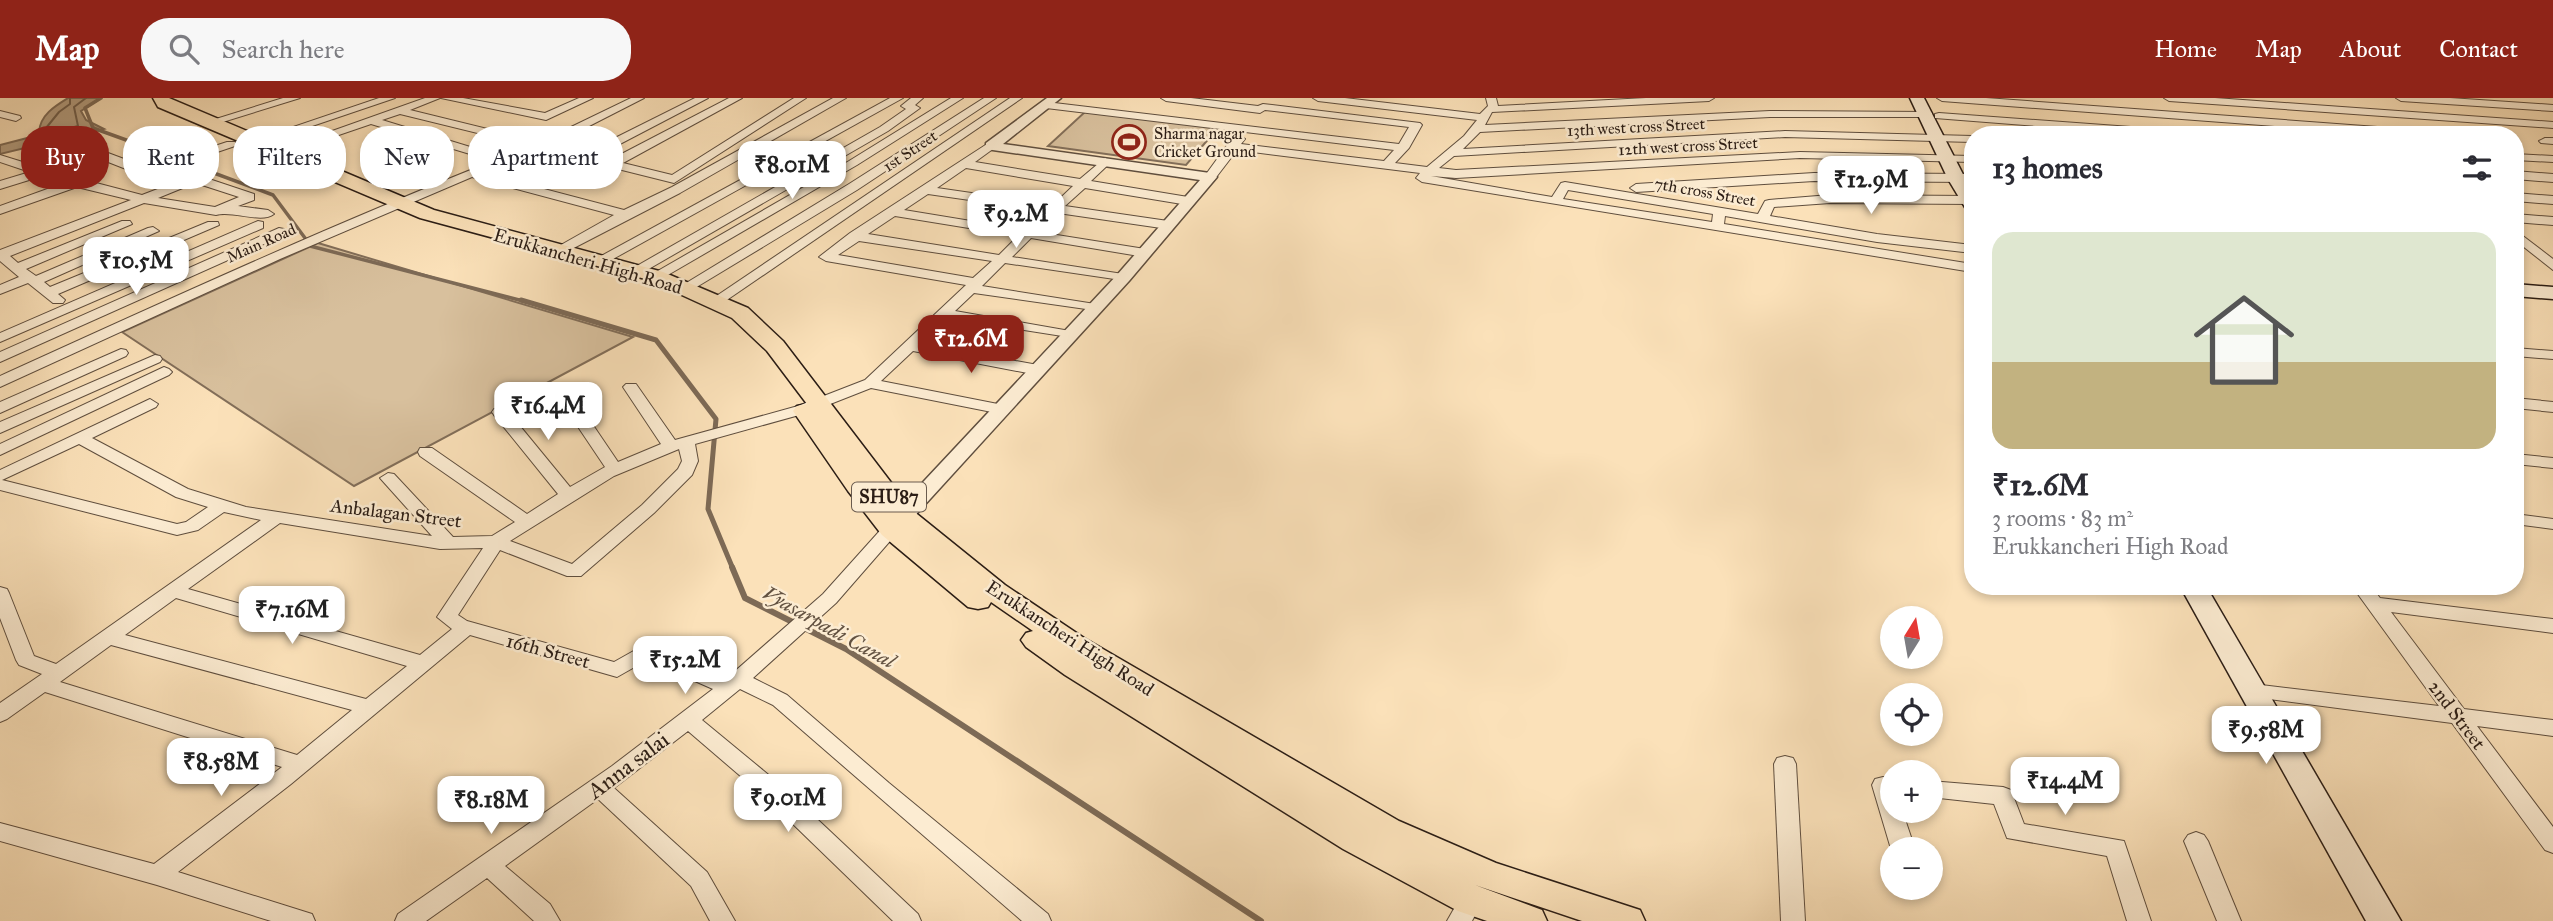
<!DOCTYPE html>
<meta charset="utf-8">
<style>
:root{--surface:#fff;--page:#f7f7f7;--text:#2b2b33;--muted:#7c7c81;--accent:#8f2418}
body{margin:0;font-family:"IM FELL Great Primer",serif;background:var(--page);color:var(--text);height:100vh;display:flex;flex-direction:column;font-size:26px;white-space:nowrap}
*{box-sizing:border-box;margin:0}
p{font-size:23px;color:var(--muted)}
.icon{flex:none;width:38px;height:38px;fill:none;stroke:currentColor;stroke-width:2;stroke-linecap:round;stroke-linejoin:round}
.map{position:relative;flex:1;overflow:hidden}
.sheet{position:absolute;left:1964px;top:28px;width:560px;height:469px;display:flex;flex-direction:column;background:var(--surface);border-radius:28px;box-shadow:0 4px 10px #0003}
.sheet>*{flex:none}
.hud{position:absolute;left:21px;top:28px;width:665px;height:63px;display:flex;gap:14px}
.needle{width:46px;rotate:11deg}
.buttons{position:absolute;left:1880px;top:508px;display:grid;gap:14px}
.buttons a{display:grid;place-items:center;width:63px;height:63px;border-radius:50%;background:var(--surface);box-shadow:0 4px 10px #0003;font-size:35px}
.price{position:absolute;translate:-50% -60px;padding:0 16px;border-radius:14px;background:#fff;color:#222;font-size:23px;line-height:46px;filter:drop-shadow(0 2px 4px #0008)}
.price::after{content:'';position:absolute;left:50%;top:42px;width:21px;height:16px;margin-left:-10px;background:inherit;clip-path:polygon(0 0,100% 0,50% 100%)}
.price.on{background:var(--accent);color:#fff}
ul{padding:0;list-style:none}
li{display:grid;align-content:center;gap:14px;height:371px;padding:0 28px}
li span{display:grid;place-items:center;height:217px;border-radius:21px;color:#555}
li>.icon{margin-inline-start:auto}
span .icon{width:126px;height:126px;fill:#fffc;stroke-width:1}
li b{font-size:30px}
h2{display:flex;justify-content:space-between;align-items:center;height:84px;padding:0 28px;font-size:30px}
.pill{padding:0 24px;border-radius:28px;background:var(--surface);box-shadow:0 4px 10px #0003;font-size:24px;line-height:63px}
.pill.on{background:var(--accent);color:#fff}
header{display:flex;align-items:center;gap:42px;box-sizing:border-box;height:98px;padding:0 35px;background:var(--accent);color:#fff}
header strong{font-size:33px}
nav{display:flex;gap:38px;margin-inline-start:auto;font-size:24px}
.search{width:490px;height:63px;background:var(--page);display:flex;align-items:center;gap:18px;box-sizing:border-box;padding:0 24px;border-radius:28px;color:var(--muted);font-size:26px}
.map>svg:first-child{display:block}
.green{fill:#d8c09d;stroke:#826e59;stroke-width:2}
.water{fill:#b49e81;stroke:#7d6a56;stroke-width:2}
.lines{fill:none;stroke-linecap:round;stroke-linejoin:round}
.shore{stroke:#705e4b;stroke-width:2}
.stream-far2{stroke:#7d6a56;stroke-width:3.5}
.stream-far1{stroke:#7d6a56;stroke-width:5}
.stream{stroke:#7d6a56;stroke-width:6}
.minor-casing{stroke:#5f4e3e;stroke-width:2}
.tertiary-casing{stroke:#5f4e3e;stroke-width:3}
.secondary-casing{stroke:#2b1d15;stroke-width:3}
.primary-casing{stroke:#2b1d15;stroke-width:3}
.minor{fill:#fcecd2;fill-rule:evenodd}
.tertiary{fill:#fcecd2;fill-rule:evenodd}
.secondary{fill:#fcecd2;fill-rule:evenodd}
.primary{fill:#fbe1b9;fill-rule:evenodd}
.labels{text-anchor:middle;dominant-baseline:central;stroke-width:5;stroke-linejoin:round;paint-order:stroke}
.far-street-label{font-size:16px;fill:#2b1d15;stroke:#fcecd2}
.far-poi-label{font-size:16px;fill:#2b1d15;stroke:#fcecd2;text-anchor:start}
.shield{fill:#fcecd2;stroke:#6a5b4e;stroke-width:2}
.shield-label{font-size:18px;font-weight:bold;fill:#2b1d15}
.street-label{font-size:19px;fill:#2b1d15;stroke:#fcecd2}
.water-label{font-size:21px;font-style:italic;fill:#625140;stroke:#fcecd2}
.near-street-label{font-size:23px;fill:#2b1d15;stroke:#fcecd2}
</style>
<header>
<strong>Map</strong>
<div class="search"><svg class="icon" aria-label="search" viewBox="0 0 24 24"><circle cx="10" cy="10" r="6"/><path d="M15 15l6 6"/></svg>Search here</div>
<nav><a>Home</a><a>Map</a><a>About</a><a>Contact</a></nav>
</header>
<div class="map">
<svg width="2553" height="823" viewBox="0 0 2553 823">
<rect width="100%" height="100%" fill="#fbe1b9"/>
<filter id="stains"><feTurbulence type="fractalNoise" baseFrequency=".00286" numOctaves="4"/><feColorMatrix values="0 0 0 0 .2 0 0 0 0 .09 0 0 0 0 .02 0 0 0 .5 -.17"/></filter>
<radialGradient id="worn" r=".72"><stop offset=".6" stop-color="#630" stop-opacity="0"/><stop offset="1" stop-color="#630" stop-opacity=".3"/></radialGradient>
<g class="green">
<path d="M1086 13 1218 30 1186 67 1048 48Z"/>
<path d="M318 145 633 239 354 388 122 234Z"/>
</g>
<path class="water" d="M68 0H101L81 13 86 22 104 31 0 56V47L31 39 39 34C40 17 55 8 68 0Z"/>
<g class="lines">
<path class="shore" d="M70 0V6L59 14 46 30 48 36 78 28 74 9 86 0"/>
<g class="stream-far2">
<path d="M93 30 176 60"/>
<path d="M93 30 85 10 101 0"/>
<path d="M187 65 273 97 305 140"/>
<path d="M310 148 527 204"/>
</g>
<path class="stream-far1" d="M521 202 656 242 716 321 708 411 733 471"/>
<path class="stream" d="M732 469 745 500 846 551 1261 823"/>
<g class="minor-casing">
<g id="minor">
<path d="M283 0H300L213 27 203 25Z"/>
<path d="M379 0H395L259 46 249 44Z"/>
<path d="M425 0H440L410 12 540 44 631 0H644L552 47 585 55 695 0H708L597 58 610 62 729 0H742L623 65 672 77 794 0H806L674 85 542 52 483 75 624 112 672 89 833 0H846L680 95 564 155H554L552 152 614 117 472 79 280 161 0 289V278C163 204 326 129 493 63L371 26 283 56 273 54ZM400 16 530 48 503 59 382 22Z"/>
<path d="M441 0H463L545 15 579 0H593L546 22Z"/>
<path d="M890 0H903L604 166H594L592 163Z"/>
<path d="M911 0H923L915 7 920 10 888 33 640 176H630L628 173 880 29 906 11 901 8Z"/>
<path d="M951 0H963L857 67 661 181 656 182 649 178 849 63Z"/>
<path d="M984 0H996L857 92 690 193H680L678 190 849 86Z"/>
<path d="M1010 0H1022L721 206H711L709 203Z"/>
<path d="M1161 0H1191L1258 8 1263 6 1420 25 1422 27 1409 50 1395 65 1427 69 1464 38 1477 22 1318 3 1313 0H1345L1480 16 1488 8 1486 0H1496L1498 8 1646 0H1714L1709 3 1492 14 1485 27 1770 13 1928 14 1932 15V19H1770L1480 34 1463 51 1785 33 1972 38V44L1785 39 1454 58 1439 70 1456 72 1800 54 1972 58V64L1800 60 1456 80 1431 78 1552 99 1561 85 1565 84 1758 116 1765 103 1769 102 1830 97 1972 98V106L1830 105 1774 109 1770 118 1877 136 1972 147V155L1877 144 1725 118 1724 126 1972 166V174L1422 84 1416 80 1420 75 1237 52 1214 82 1210 83 1204 79 1228 46 1239 38 1245 41 1241 46 1384 63 1394 52 1046 10 1041 7 1046 4 1399 46 1409 29 1265 12 1260 15 1166 3ZM1568 92 1713 116 1712 124 1563 101Z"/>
<path d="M1937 0H1986L2445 34 2450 37H2396L1942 3Z"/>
<path d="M2164 0H2215L2553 24V30L2169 3Z"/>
<path d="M2396 0H2450L2553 7V13L2401 3Z"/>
<path d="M0 13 20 18 21 20 16 23 0 19Z"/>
<path d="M1939 15 2199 34 2204 37H2150L1935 20V16Z"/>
<path d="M68 40 148 70 227 44H235V48L161 73 188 80 203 79 254 96V102L238 108 268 112 274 116C261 126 233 112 216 117L144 105 10 158 18 165 122 123H130L132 126 26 171 36 178 148 130 153 129 159 133 44 184 50 189 208 124H218L219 127 58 196 65 202 63 205H53L28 185 0 196V187L19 179 0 163V152L131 102 77 89 0 116V108L64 85 42 78 0 91V83L30 74 0 64V57L42 70 88 56 64 45V41ZM98 60 126 71 176 84 142 97 54 74ZM190 87H202L239 99 215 109 158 100Z"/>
<path d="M2545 40H2553V46L2541 45 2539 43Z"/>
<path d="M987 46 997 48 975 64 1080 81 1105 60 1111 64 1091 83 1188 99 1194 103 1188 107 1085 90 1065 108 1168 123 1174 127 1168 131 1058 115 1038 134 1145 151 1152 155 1145 159 1031 140 1012 159 1123 176 1128 177V183L1005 165 982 188 1095 206 1100 207V213L974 195 955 213 1070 233 1075 234 1077 237 1075 240 948 220 920 246 1038 267 1043 269 1046 272 1043 275 1038 277 913 253 881 283 1008 308 1010 311 1008 314 1002 316 871 290 810 314 695 346 698 363 692 377 654 415 581 478H567L500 452 458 517 467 523 614 564 646 546 726 581 823 496 885 427H897L900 431 897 435 836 505 753 580 787 597 889 685 1048 816 1051 823H1022L773 607 740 591 702 622 782 688 918 816 921 823H893L766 700 688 633 614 690 707 774 735 823H710L691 788 598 701 505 768 550 806 560 823H534L487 780 426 823H395L398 816 612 668 713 591 647 562 617 579 470 537 291 686 178 774 312 816 315 823H271L157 787 0 743V725L154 766 282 669 45 594 7 621 0 624V605L42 576 19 567 16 562 0 520V489L7 491 9 495 34 558 56 566 261 422 224 414 198 432 177 437 0 392V372L150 301 158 306 156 309 92 340 188 391 246 409 432 438 380 380 388 375 394 376 453 439 492 438 515 424 420 358 418 354 420 350H432L527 416 558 396 494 317 492 314 494 311H506L570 389 605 369 560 302 562 299H574L618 364 661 346 623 289 626 286H636L675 342 798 308 865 282 966 187 826 163 819 159 850 135ZM966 70 1073 88 1053 107 937 90ZM928 96 1046 113 1025 132 904 112ZM895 118 1018 138 999 157 868 136ZM859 143 992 163 973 180 838 157ZM79 346 176 399 208 409 186 424 177 426 2 382ZM679 351 682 363 678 371 642 407 572 466 510 443 614 378ZM280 425 440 451 483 450 437 519 452 531 420 557 188 491ZM176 500 407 568 366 601 125 537ZM111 547 352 612 297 657 60 584Z"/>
<path d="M2515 56 2553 58V64L2515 62Z"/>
<path d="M2515 73 2553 76V84L2515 81Z"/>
<path d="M1814 75 1972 76V84L1814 83 1636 94 1630 90 1636 86Z"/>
<path d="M2515 95 2553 98V106L2515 103Z"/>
<path d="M2515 116 2553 119V127L2515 124Z"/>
<path d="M258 123 263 124V130L0 244V235Z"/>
<path d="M279 130 284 131V137L0 264V254Z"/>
<path d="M2515 132 2553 161V172L2515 142Z"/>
<path d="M2515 250 2553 253V261L2515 258Z"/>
<path d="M121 251 126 252 128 255 126 258 0 315V304Z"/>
<path d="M155 257 160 258 162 261 160 264 0 335V324Z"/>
<path d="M164 269 169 271 172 274 169 277 0 357V346Z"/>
<path d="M2515 300 2553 304V314L2515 310Z"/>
<path d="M2515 356 2553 360V370L2515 366Z"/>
<path d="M2515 416 2553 421V431L2515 426Z"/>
<path d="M2352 488H2371L2380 500 2553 521V535L2391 514 2464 611 2553 622V638L2477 628 2553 729V755L2545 752 2452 625 2246 598 2243 593 2246 588 2253 586 2439 608Z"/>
<path d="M1785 658 1793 660 1796 666 1805 823H1781L1774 666 1777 660Z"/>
<path d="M1883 679H1892V712H1902L1915 751H1891L1872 687 1875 681Z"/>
<path d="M1930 683 2003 689 2011 692 2024 726 2124 743 2151 823H2127L2107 758 2007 740 1994 706 1930 699Z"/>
<path d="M2196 734 2204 737 2208 743 2241 823H2217L2184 743 2188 737Z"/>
<path d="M1471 792 1479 795 1483 802 1472 823H1447L1463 795Z"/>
</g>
</g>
<g class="tertiary-casing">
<path id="tertiary" d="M1047 0H1061L1003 46 1210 75 1217 79 1129 183 910 423H896L892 418 896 413 1117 177 1200 82 986 51V45Z"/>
</g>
<g class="secondary-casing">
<g id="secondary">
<path d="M1910 0H1924L1972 94V112L1966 111 1948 81Z"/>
<path d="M2515 186 2553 189V201L2515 198Z"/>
<path d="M2180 488H2206L2401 823H2366Z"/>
</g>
</g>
<g class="primary-casing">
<path id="primary" d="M153 0H169L434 112 663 174 748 210 783 243 912 412 1005 487 1084 540 1399 723 1496 765 1640 812 1645 823H1582L1475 787 1542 812 1547 823H1487L1458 813 1343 751 1065 577 1026 549 1021 542 1026 535 1033 533 991 504 988 509 978 511 968 509 882 437 848 393 793 313 797 308 807 306 767 253 732 220 649 182 420 120 158 9Z"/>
</g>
<use href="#minor" class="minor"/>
<use href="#tertiary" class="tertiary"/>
<use href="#secondary" class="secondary"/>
<use href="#primary" class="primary"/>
</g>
<defs>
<g id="stadium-ring" transform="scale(1.75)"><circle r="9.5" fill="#fcecd2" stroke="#8f2418" stroke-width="1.5"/><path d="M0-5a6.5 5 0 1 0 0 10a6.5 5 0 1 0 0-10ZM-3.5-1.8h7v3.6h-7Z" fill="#8f2418"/></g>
</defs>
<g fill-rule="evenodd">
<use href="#stadium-ring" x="1129" y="44"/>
</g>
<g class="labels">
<g class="far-street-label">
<text transform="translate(1636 29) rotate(-3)">13th west cross Street</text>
<text transform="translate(1688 48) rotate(-3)">12th west cross Street</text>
<text transform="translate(910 53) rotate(-34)">1st Street</text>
<text transform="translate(1705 94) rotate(10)">7th cross Street</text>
<text transform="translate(261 145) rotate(-24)">Main Road</text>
</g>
<g class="far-poi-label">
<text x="1154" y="35">Sharma nagar<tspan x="1154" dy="18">Cricket Ground</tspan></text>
</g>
<rect class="shield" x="852" y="384.5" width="74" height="29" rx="5"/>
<g class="shield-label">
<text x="889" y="399">SHU87</text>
</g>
<g class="street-label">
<text transform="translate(588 163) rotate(16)">Erukkancheri High Road</text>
<text transform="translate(396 415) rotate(7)">Anbalagan Street</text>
<text transform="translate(1070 540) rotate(33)">Erukkancheri High Road</text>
<text transform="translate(548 553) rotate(15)">16th Street</text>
<text transform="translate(2457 617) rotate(53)">2nd Street</text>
</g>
<g class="water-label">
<text transform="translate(829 529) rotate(29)">Vyasarpadi Canal</text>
</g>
<g class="near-street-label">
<text transform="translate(628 667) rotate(-37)">Anna salai</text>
</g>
</g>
<rect width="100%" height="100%" filter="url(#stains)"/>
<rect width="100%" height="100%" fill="url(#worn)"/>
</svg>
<div class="buttons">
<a><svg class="needle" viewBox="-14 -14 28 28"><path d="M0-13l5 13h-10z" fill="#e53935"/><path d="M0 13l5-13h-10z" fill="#7c7c81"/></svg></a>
<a><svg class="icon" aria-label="locate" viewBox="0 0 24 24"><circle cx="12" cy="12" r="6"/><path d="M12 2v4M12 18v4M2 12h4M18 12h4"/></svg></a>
<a>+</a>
<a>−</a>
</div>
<b class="price" style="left:792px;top:103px">₹8.01M</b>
<b class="price" style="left:1871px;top:118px">₹12.9M</b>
<b class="price" style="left:1016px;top:152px">₹9.2M</b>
<b class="price" style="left:136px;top:199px">₹10.5M</b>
<b class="price on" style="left:971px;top:277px">₹12.6M</b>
<b class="price" style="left:548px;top:344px">₹16.4M</b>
<b class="price" style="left:292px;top:548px">₹7.16M</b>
<b class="price" style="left:685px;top:598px">₹15.2M</b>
<b class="price" style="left:2266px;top:668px">₹9.58M</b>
<b class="price" style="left:221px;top:700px">₹8.58M</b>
<b class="price" style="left:2065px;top:719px">₹14.4M</b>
<b class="price" style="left:788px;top:736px">₹9.01M</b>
<b class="price" style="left:491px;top:738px">₹8.18M</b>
<div class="hud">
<a class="pill on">Buy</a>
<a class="pill">Rent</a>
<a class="pill">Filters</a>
<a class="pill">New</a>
<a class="pill">Apartment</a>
</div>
<section class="sheet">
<h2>13 homes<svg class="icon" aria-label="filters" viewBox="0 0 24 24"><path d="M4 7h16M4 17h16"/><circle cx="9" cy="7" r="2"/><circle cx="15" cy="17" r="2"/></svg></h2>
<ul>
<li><span style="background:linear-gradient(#dfe7d0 60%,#c2b280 0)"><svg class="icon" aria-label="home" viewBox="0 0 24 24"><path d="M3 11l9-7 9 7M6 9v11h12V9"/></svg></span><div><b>₹12.6M</b><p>3 rooms · 83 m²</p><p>Erukkancheri High Road</p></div></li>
</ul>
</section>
</div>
